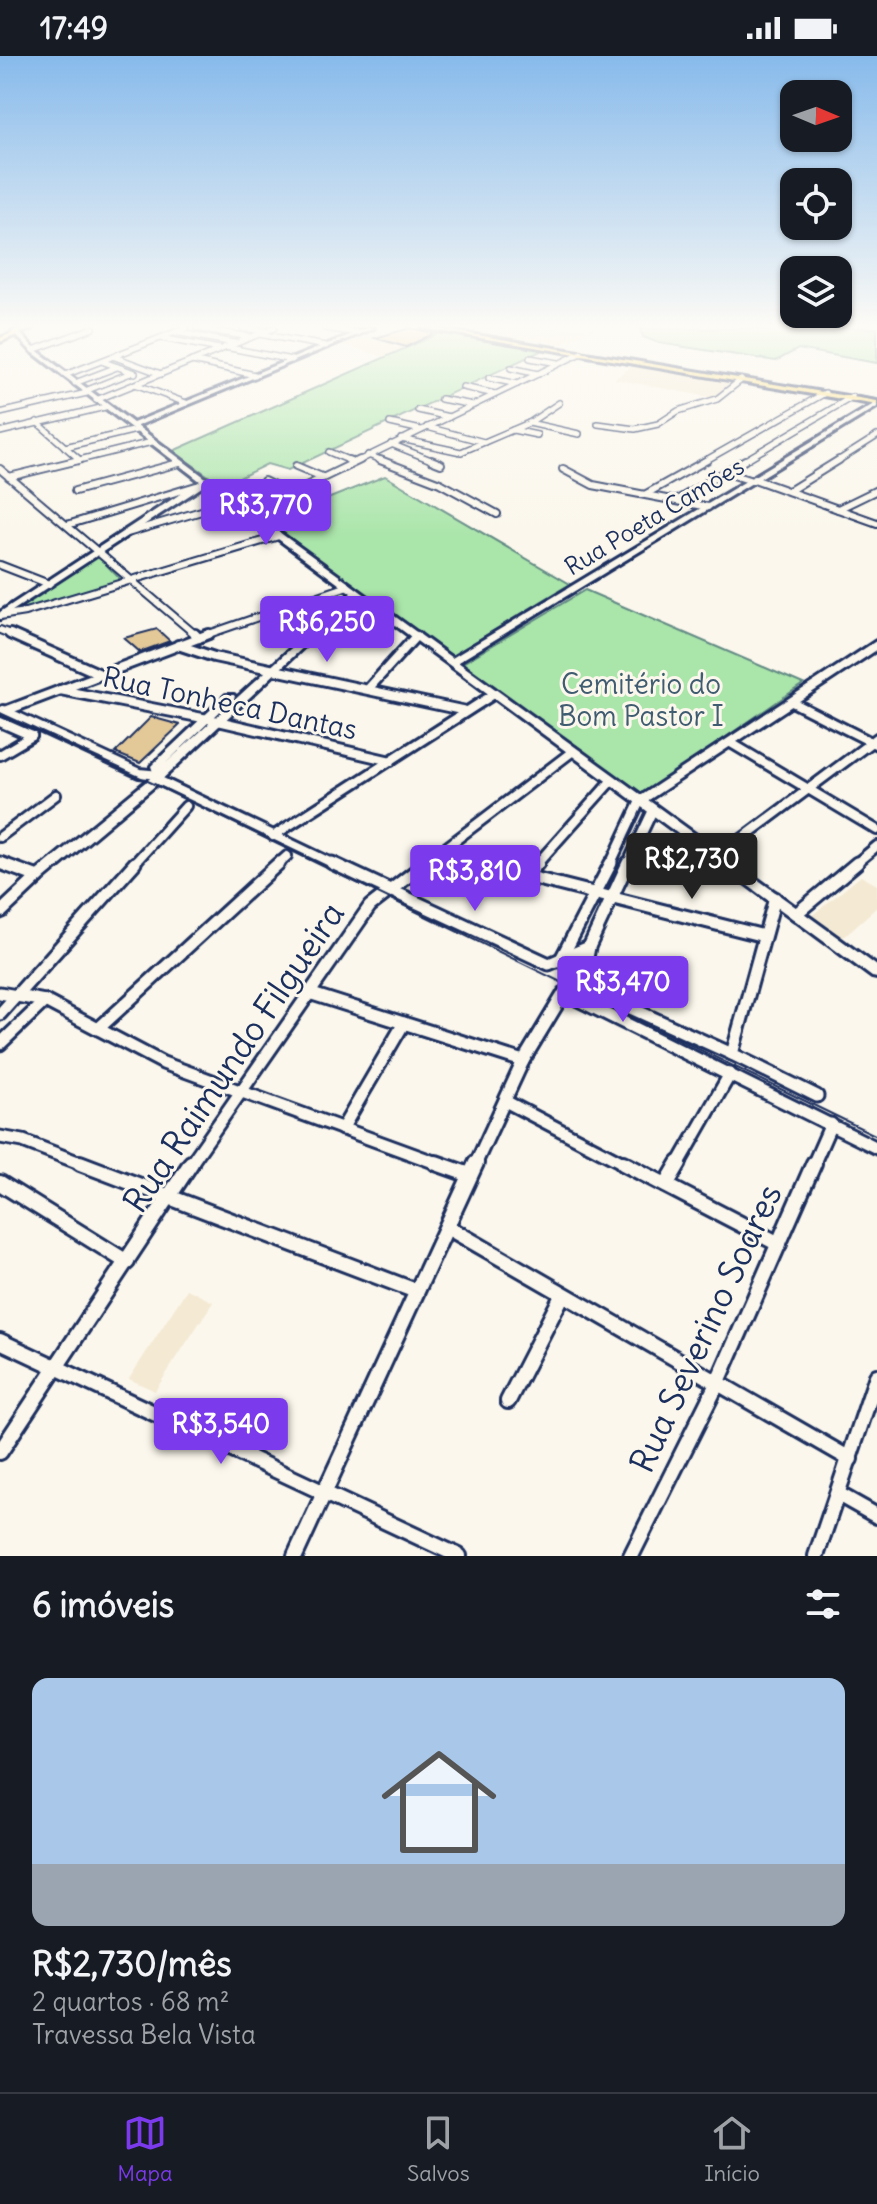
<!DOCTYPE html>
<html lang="pt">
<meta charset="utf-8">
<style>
:root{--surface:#171b24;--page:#20242c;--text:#f1f3f6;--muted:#9ea1a6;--line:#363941;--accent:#7c3aed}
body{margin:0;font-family:Delius,sans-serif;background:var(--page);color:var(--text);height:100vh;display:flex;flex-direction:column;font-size:30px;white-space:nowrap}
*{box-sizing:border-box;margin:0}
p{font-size:26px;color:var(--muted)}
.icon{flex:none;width:44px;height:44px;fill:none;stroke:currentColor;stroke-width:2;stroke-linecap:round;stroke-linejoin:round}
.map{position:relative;height:1500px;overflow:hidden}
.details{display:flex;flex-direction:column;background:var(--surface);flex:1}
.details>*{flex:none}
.needle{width:52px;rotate:92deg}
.fabs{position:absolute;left:780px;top:24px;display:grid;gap:16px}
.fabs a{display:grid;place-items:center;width:72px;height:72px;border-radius:16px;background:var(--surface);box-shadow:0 2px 6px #0004;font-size:40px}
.price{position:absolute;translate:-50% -68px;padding:0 18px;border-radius:8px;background:var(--accent);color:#fff;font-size:26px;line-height:52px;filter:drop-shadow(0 2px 4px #0008)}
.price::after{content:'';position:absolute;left:50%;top:48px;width:24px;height:18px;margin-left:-12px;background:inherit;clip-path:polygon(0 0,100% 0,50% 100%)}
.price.on{background:#222;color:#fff}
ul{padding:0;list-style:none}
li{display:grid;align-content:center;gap:16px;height:424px;padding:0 32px}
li+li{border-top:2px solid var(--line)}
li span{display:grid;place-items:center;height:248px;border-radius:16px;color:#555}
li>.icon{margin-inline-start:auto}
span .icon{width:144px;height:144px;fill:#fffc;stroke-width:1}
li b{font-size:34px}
h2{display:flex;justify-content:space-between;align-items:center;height:96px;padding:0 32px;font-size:34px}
.status{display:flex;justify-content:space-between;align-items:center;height:56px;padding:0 40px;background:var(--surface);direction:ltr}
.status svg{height:22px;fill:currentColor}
.menu{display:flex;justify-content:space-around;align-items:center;height:112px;border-top:2px solid var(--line);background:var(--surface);font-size:22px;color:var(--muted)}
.menu a{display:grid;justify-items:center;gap:4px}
.menu .on{color:var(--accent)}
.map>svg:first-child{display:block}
.built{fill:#f4e9d3}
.green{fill:#aae5aa;stroke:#628a84;stroke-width:2}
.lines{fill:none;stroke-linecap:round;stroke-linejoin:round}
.stream{stroke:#6488b6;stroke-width:2}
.building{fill:#e3c898;stroke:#1b2f5e;stroke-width:2}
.street-far4-casing{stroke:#1b2f5e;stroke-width:8}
.street-far3-casing{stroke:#1b2f5e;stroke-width:10}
.street-far2-casing{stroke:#1b2f5e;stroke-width:14}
.street-far1-casing{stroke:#1b2f5e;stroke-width:17}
.street-casing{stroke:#1b2f5e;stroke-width:20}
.secondary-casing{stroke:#1b2f5e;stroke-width:6}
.primary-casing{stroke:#1b2f5e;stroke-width:6}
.street-far4{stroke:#fbf7ec;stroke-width:5}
.street-far3{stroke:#fbf7ec;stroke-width:6}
.street-far2{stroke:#fbf7ec;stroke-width:8}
.street-far1{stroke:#fbf7ec;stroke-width:11}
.street{stroke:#fbf7ec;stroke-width:14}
.secondary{fill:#fbf7ec;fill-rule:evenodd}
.primary{fill:#fde080;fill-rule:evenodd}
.tram{stroke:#1b2f5e;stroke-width:2}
.labels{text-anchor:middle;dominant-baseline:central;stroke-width:6;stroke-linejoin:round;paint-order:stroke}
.far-street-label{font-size:24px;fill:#1b2f5e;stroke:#fbf7ec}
.park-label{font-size:28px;fill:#3f5c71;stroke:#fbf7ec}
.street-label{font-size:28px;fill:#1b2f5e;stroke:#fbf7ec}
.near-street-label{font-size:34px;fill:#1b2f5e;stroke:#fbf7ec}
</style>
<div class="status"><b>17:49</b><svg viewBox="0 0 49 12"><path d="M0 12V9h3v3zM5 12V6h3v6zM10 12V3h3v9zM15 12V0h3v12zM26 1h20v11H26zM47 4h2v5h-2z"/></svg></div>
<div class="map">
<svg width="877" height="1500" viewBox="0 0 877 1500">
<rect width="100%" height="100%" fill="#fbf7ec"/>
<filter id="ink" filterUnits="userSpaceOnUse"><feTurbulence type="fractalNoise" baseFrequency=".0125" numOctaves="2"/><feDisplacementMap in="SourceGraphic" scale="16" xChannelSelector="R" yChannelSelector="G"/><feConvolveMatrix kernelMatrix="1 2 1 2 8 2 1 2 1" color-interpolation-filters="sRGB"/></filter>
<g filter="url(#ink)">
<g class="built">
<path d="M465 272H595L561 288 463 273Z"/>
<path d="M361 278 406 291 384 301 337 287Z"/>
<path d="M634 309 731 326 714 342 614 323Z"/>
<path d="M861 820 877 829V851L841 883 810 861Z"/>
<path d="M187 1233 213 1246 155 1335 129 1323Z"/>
</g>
<g class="green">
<path d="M877 272V307L798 293 776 305 659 287 643 281 640 273Z"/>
<path d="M442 276 545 293 288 414 267 408 223 430 173 395Z"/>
<path d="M385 420 570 528 449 602 272 471 330 442Z"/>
<path d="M97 499 121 524 13 556Z"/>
<path d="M585 534 803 628 639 741 461 608Z"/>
</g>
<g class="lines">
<path class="stream" d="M442 278 458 272"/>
</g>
<g class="building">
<path d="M410 272 435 277 406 291 375 282Z"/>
<path d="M157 573 170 585 140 596 124 582Z"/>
<path d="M151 661 180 669 140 707 115 697Z"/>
</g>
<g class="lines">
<g class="street-far4-casing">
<g id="street-far4">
<path d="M197 272 250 281"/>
<path d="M243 272 265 275"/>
<path d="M325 272 358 277"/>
<path d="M175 276 234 287"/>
<path d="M259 278 326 290"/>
<path d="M161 282 220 293"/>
<path d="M225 291 292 304"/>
<path d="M33 294 93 272"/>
<path d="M115 301 161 318"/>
<path d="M530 302 558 307"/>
<path d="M192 305 255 319"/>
<path d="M104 306 135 317"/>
<path d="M511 312 538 318"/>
<path d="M65 319 186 272"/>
<path d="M489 322 517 328"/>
<path d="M75 327 117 311"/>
<path d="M135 328 186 347"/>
<path d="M463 331 495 338"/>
<path d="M85 335 133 316"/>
<path d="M441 343 473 349"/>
<path d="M96 344 274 272"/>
<path d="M418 354 449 361"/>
<path d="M0 357 87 337"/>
<path d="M37 366 80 404"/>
<path d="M390 367 421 374"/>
<path d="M529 367 579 378"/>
<path d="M598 368 635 373 658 368 678 355 717 343 741 324"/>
<path d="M427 371 484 386"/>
<path d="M513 374 537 379"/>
<path d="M0 376 105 351"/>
<path d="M401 383 461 396 529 367 559 347"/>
<path d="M391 388 436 406"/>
<path d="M65 391 136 374"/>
<path d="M329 396 353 406"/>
<path d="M368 399 386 406"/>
<path d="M71 406 152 386"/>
<path d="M356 406 581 297"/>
<path d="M703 406 825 337"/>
<path d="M742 406 852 341"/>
<path d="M836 406 877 380"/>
</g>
</g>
<g class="street-far3-casing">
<g id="street-far3">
<path d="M348 404 353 406"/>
<path d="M380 404 440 427 497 458"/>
<path d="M431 404 441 408"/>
<path d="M296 410 322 421"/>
<path d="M0 413 197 580"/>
<path d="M563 413 593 429 708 451"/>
<path d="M724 416 752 425"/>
<path d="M9 421 79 404"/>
<path d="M754 423 877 467"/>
<path d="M264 425 288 437"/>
<path d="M75 435 179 407"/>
<path d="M789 435 839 404"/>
<path d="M646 438 707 404"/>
<path d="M677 444 745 404"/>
<path d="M838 453 877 434"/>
<path d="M248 458 360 404"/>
<path d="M67 469 196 430"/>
<path d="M127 477 232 446"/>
<path d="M0 509 49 528"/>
<path d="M0 560 25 556 279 480"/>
<path d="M0 574 15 580"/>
<path d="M203 580 348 530"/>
</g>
</g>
<g class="street-far2-casing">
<g id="street-far2">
<path d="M10 578 100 618"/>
<path d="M195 578 199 582"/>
<path d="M178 589 214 601 466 655"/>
<path d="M368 633 416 580"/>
<path d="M60 634 218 665 391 705"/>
<path d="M792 646 877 689"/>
<path d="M3 654 139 717 160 719"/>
<path d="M5 655 209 578"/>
<path d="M0 666 32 680"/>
<path d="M731 687 877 774"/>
<path d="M0 699 32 680"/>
<path d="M156 723 336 809"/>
<path d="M273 780 494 638"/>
<path d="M0 781 56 739"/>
<path d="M717 801 877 682"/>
<path d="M0 807 6 809"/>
<path d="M133 809 186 750"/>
<path d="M277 809 287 800"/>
<path d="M423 809 573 695"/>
<path d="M536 809 612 724"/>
<path d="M610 809 640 745 877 589"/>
<path d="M627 809 653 754"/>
<path d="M854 809 877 790"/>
</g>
</g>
<g class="street-far1-casing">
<g id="street-far1">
<path d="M0 807 38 821"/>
<path d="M332 807 549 908 589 891"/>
<path d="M538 807 526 820 764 880"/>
<path d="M628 807 589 891 583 923 591 934 732 998"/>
<path d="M775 842 732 998 817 1040"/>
<path d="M796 858 857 807"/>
<path d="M560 905 611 807"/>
<path d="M0 937 45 945 163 1007 442 1109"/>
<path d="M309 937 523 1005"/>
<path d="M0 958 135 807"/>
<path d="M98 973 279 807"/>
<path d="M0 988 45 945"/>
<path d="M505 1045 627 1109"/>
<path d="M342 1073 404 967"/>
<path d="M0 1081 23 1085 85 1109"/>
<path d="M190 1109 370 850 426 807"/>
<path d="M475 1109 523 1005 564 937 877 1092"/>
<path d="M678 1109 730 1018"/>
<path d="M813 1109 831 1068"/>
</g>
</g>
<g class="street-casing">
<g id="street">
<path d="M80 1107 416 1235"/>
<path d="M436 1107 470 1119"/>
<path d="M623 1107 779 1188"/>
<path d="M0 1127 127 1206"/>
<path d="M666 1129 679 1107"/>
<path d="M447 1171 850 1403"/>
<path d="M0 1285 459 1500"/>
<path d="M508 1345 562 1240"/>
<path d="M0 1396 191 1107"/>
<path d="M838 1438 877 1460"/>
<path d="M295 1500 476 1107"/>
<path d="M631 1500 717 1328 814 1107"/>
<path d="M816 1500 877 1320"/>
</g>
</g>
<g class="secondary-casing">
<path id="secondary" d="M367 272H374L137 370 235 444 452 602 877 346V351L458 606 877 910V922L872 921 357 541 156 729 43 824 5 860 0 862V849L33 818 154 719 151 710 153 708 226 639H234L235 641 165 708 351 537 205 429 0 563V556L200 425 31 295 12 275 17 274 35 293 133 367Z"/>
</g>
<g class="primary-casing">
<g id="primary">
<path d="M25 272H33L0 286V282Z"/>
<path d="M422 272H434L877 345V349Z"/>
</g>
</g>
<use href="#street-far4" class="street-far4"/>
<use href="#street-far3" class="street-far3"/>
<use href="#street-far2" class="street-far2"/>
<use href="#street-far1" class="street-far1"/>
<use href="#street" class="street"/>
<use href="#secondary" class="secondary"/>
<use href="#primary" class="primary"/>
<path class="tram" d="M0 657 152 727 877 1080"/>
</g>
</g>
<linearGradient id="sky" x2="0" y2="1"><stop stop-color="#87baeb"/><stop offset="0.56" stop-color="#fdfbf6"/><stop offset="1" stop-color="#fdfbf6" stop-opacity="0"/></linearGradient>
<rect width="877" height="482" fill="url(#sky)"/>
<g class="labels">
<g class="far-street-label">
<text transform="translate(654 460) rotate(-31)">Rua Poeta Camões</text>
</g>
<g class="park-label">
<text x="641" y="628">Cemitério do<tspan x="641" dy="32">Bom Pastor I</tspan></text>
</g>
<g class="street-label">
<text transform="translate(230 647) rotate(12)">Rua Tonheca Dantas</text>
</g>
<g class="near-street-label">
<text transform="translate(233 1001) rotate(-56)">Rua Raimundo Filgueira</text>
<text transform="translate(705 1272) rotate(-65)">Rua Severino Soares</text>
</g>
</g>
</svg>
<div class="fabs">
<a><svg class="needle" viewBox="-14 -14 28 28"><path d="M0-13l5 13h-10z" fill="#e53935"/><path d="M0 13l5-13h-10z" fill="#9ea1a6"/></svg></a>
<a><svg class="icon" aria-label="locate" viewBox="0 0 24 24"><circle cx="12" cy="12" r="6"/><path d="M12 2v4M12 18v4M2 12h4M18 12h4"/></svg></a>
<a><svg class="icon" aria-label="layers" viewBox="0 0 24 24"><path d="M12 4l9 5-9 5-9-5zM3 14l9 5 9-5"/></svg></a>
</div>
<b class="price" style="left:266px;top:491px">R$3,770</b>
<b class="price" style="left:327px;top:608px">R$6,250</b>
<b class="price on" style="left:692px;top:845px">R$2,730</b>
<b class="price" style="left:475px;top:857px">R$3,810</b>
<b class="price" style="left:623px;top:968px">R$3,470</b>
<b class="price" style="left:221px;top:1410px">R$3,540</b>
</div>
<section class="details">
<h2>6 imóveis<svg class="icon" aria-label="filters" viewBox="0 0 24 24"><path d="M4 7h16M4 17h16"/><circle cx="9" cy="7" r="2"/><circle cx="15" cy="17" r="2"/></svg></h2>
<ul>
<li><span style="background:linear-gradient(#a9c7e8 75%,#9aa5b1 0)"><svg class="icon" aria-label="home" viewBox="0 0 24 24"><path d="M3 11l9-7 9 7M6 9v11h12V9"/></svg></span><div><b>R$2,730/mês</b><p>2 quartos · 68 m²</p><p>Travessa Bela Vista</p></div></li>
</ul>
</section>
<nav class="menu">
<a class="on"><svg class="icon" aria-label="map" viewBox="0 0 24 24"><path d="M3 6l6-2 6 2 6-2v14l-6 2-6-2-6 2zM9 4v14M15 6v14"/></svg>Mapa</a>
<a><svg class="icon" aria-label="saved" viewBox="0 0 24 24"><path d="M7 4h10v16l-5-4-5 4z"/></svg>Salvos</a>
<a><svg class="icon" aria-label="home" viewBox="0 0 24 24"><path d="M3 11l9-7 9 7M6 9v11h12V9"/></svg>Início</a>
</nav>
